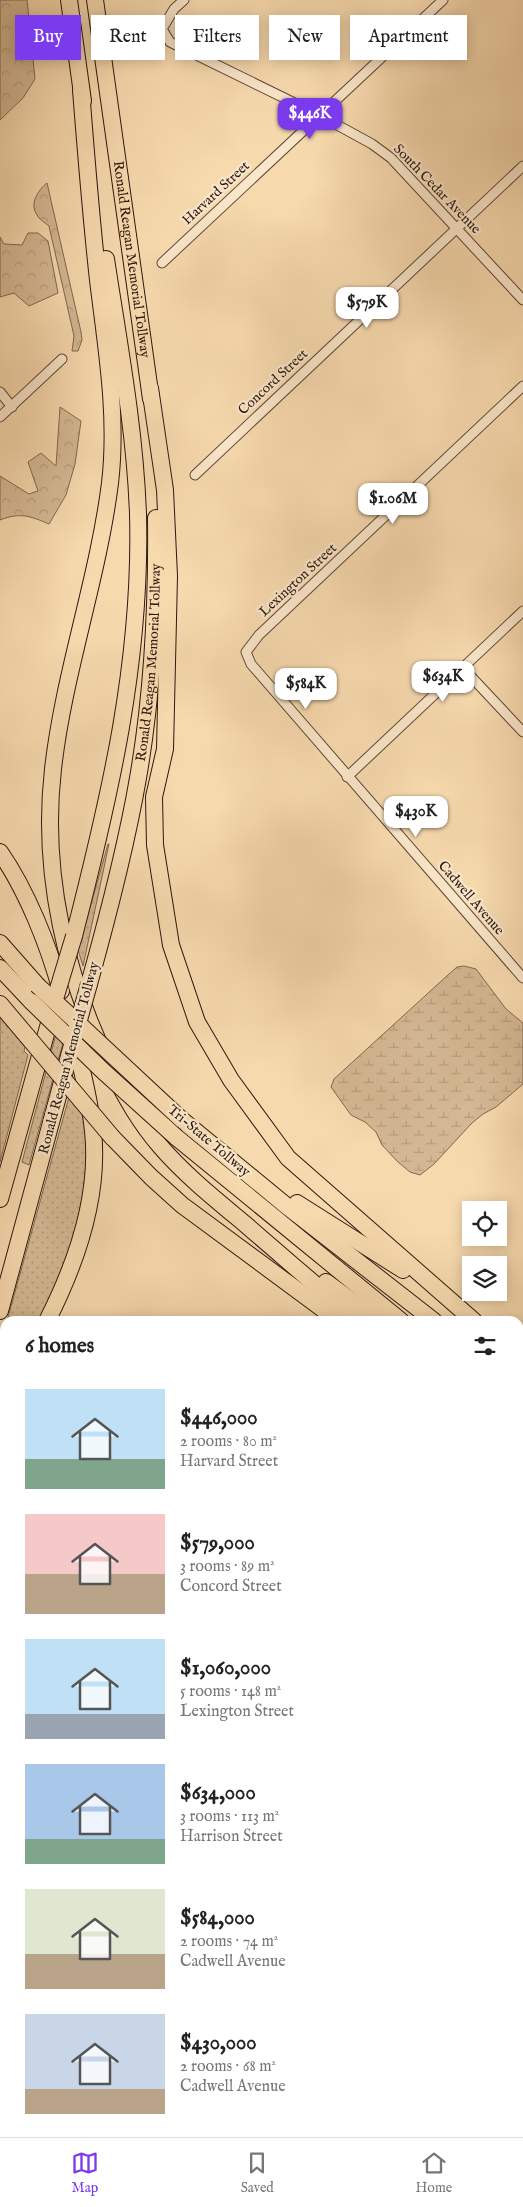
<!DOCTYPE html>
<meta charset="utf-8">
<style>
:root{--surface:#fff;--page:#f6f6f6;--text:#222;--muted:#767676;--line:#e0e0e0;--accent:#7c3aed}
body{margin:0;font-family:"IM FELL English",serif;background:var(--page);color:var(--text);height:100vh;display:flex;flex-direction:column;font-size:19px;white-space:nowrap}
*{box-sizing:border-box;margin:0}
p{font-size:16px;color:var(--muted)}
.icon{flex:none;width:28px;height:28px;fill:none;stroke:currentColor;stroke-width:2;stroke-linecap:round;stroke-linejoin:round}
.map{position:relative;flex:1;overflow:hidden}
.drawer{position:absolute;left:0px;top:1316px;width:524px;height:821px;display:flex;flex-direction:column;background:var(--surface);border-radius:15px 15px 0 0;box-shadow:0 2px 12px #0003}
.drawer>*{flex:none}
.hud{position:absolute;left:15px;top:15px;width:494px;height:45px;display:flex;gap:10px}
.fabs{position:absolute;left:462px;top:1201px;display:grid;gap:10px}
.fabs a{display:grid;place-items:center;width:45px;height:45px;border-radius:0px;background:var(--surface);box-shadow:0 2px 12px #0003;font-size:25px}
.price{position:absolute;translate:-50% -42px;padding:0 11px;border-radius:10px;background:#fff;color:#222;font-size:16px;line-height:32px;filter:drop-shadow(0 1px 2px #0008)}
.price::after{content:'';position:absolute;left:50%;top:30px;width:15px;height:11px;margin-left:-8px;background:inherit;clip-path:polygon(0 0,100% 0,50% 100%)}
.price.active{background:var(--accent);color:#fff}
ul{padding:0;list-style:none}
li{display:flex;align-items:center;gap:15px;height:125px;padding:0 25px}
li span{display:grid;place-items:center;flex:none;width:140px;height:100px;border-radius:0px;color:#555}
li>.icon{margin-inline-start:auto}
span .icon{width:60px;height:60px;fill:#fffc;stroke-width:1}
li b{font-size:21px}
h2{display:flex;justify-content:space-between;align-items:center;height:60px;padding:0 25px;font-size:21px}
.tag{padding:0 18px;border-radius:0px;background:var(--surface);box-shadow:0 2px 12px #0003;font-size:18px;line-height:45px}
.tag.active{background:var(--accent);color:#fff}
.tab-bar{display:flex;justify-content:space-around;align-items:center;height:70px;border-top:1px solid var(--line);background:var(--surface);font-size:14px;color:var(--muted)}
.tab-bar a{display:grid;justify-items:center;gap:2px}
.tab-bar .active{color:var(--accent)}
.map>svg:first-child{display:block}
.grass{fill:url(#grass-dots);stroke:#806850}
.forest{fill:url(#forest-crowns);stroke:#806850}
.wetland{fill:url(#wetland-marsh);stroke:#806850}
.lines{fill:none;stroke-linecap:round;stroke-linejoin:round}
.street-casing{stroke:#5e4836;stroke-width:11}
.secondary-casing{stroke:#2b180e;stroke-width:14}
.highway-casing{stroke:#2b180e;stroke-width:18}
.street{stroke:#fae6ca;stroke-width:9}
.secondary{stroke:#fae6ca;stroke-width:12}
.highway{stroke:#f7d9ae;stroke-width:16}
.rail-casing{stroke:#2b180e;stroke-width:4.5}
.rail{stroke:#fae6ca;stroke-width:2.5;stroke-dasharray:8;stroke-linecap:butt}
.highway-bridge-casing{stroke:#2b180e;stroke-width:18;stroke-linecap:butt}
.highway-bridge{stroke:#f7d9ae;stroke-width:16}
.labels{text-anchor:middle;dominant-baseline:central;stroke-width:4.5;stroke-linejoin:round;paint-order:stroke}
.street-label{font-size:14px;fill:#2b180e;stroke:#fae6ca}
</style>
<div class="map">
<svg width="523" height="2137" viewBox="0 0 523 2137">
<defs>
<pattern id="grass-dots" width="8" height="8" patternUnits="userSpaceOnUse" patternTransform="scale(1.25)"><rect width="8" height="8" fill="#d4b893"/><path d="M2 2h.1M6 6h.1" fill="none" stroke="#b69d7e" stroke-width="1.8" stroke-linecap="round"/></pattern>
<pattern id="forest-crowns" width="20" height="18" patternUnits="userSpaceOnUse" patternTransform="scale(1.25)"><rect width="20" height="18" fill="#d4b893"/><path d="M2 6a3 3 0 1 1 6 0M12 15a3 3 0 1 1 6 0" fill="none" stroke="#b69d7e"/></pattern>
<pattern id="wetland-marsh" width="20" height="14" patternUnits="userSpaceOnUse" patternTransform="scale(1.25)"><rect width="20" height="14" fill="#d4b893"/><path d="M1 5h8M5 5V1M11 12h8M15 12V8" fill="none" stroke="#b69d7e"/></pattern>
</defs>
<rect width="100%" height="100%" fill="#f7d9ae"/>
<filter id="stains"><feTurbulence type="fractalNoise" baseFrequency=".004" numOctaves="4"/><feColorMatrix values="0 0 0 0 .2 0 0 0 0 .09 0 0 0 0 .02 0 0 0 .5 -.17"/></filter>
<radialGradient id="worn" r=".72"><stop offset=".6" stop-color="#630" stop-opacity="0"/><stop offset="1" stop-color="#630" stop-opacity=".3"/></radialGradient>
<g class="grass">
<path d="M108 844H109L83 966 78 950Z"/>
<path d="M0 1017 25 1047 24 1051 28 1055 0 1162Z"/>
<path d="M60 1019 65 1036 29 1165 22 1162Z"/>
<path d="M69 1097C74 1103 81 1111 85 1118 88 1124 86 1134 86 1141 88 1205 68 1266 38 1321H7Z"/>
<path d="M5 1328V1384L0 1396V1346Z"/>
</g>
<g class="forest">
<path d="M0 0H27L35 79 23 98 0 120Z"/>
<path d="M47 183 81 332 82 340 78 351H72L74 336 49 226C45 223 39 219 37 215 29 204 38 190 47 183Z"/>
<path d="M28 233H38L48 241 58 293 29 306 14 293 0 297V237L4 244 22 245Z"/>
<path d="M60 407 81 421 75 464 66 495 49 524C30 516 20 512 0 520V476L29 494 38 491 28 462 41 453 56 466Z"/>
<path d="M523 1660V1700L519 1701V1662Z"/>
<path d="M5 1939V1962L0 1963V1942Z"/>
</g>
<path class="wetland" d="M464 966 476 969 506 1009 523 1023V1084L496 1107 483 1114 472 1123 434 1164 420 1175 410 1172 398 1162 382 1145 376 1132 365 1122 351 1115 331 1087 334 1079 449 974 457 967Z"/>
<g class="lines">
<g class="street-casing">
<g id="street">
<path d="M184 0 174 9 162 29 170 42 319 115 372 144 391 158 523 300"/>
<path d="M162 263 443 0"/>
<path d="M523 386 259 635 246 652 251 664 523 978"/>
<path d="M0 392 12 407"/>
<path d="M0 417 62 359"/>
<path d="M195 475 523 166"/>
<path d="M463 668 523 732"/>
<path d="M347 777 523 611"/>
<path d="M519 1566 523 1571"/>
<path d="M519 1784H523"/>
<path d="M0 1788 5 1787"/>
<path d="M519 1952 523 1957"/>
<path d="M0 2004 5 1999"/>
<path d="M168 2132 174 2137"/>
<path d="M506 2132 510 2137"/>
<path d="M289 2137 294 2132"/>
<path d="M460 2137 465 2132"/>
</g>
</g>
<g class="secondary-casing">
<g id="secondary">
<path d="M519 1388 523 1381"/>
<path d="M84 2137 87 2132"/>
</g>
</g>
<g class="highway-casing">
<g id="highway">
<path d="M69 0 83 101"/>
<path id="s1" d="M95 0 151 399"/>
<path d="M81 90C86 154 91 217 98 280 106 347 118 415 110 483 98 579 64 672 53 769 41 873 66 980 112 1071 126 1098 140 1123 160 1146 185 1175 215 1199 245 1224 282 1256 320 1289 358 1321"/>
<path d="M150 388 165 490 169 576 165 749 154 797 155 845 171 945 197 1022 231 1080 288 1158 474 1321"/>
<path d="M0 852C27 891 48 944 61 991"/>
<path d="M74 936C110 796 142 660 138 514 135 429 119 344 106 259"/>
<path d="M0 943 37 985"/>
<path d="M0 968 32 1002"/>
<path id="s2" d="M89 984C108 916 126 848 138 778 153 692 157 605 156 518"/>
<path d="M0 1004 27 1036"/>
<path d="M182 1120 289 1208 434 1321"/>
<path d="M112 1137 151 1177 182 1205 339 1321"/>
<path d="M176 1137 401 1321"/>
<path d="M0 1199 53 1009"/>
<path d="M297 1203 403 1270"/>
<path d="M326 1282 379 1321"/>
<path d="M0 1311 69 1056"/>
<path d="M47 1321C76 1264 100 1197 93 1131 90 1100 82 1069 74 1039"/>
<path d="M519 1360 523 1363"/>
<path d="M0 1412 5 1402"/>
<path d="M519 1418 523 1421"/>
<path d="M519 1456 523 1460"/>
<path d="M519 1721H523"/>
<path d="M519 1743 523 1742"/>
<path d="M0 1876 5 1875"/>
<path d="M0 1913 5 1910"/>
</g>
</g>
<use href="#street" class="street"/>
<use href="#secondary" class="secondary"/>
<use href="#highway" class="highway"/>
<g class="rail-casing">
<g id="rail">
<path d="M519 1648 523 1647"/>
<path d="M0 1834 5 1832"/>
</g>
</g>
<use href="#rail" class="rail"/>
<g class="highway-bridge-casing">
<g id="highway-bridge">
<path d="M37 985 182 1120"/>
<path d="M55 999 74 936"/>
<path d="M32 1002 103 1071 176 1137"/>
<path d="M27 1036 112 1137"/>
<path d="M69 1056 89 984"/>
<path d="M519 1394 523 1397"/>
</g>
</g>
<use href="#highway-bridge" class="highway-bridge"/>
</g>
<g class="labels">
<g class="street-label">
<text transform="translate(437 189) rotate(46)">South Cedar Avenue</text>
<text transform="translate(216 193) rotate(-43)">Harvard Street</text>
<text stroke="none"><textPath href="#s1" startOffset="262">Ronald Reagan Memorial Tollway</textPath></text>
<text transform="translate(273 382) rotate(-43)">Concord Street</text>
<text transform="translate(298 580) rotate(-43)">Lexington Street</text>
<text stroke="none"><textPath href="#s2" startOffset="328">Ronald Reagan Memorial Tollway</textPath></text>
<text transform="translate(471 898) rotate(49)">Cadwell Avenue</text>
<text transform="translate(69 1058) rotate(-75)">Ronald Reagan Memorial Tollway</text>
<text transform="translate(209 1141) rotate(40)">Tri-State Tollway</text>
</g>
</g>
<rect width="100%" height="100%" filter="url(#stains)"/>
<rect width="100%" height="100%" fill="url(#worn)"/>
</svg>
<div class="fabs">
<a><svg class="icon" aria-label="locate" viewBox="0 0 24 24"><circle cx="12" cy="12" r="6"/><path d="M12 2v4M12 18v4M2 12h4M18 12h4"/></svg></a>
<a><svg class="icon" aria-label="layers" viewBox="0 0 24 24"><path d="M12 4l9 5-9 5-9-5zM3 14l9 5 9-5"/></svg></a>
</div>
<b class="price active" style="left:310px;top:140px">$446K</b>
<b class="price" style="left:367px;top:329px">$579K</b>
<b class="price" style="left:393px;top:525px">$1.06M</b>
<b class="price" style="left:443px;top:703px">$634K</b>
<b class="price" style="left:306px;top:710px">$584K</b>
<b class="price" style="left:416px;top:838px">$430K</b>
<div class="hud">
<a class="tag active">Buy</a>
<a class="tag">Rent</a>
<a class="tag">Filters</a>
<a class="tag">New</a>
<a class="tag">Apartment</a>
</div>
<section class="drawer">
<h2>6 homes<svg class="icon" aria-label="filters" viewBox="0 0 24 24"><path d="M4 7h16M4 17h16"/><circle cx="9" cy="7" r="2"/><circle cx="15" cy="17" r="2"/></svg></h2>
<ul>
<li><span style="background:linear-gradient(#bfe0f5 70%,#7fa58c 0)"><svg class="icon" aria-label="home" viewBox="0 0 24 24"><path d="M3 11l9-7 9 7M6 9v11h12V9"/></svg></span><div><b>$446,000</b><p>2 rooms · 80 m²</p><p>Harvard Street</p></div></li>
<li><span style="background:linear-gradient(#f6c9c9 60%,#b9a48a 0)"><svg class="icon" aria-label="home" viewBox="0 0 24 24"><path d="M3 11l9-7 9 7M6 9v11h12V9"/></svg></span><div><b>$579,000</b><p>3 rooms · 89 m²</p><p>Concord Street</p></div></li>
<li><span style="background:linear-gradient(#bfe0f5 75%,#9aa5b1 0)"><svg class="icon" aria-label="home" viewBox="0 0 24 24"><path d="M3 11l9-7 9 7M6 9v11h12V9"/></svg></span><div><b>$1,060,000</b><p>5 rooms · 148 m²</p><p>Lexington Street</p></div></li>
<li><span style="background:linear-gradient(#a9c7e8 75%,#7fa58c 0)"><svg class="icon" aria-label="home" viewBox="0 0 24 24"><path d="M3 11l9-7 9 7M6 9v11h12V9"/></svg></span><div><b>$634,000</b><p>3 rooms · 113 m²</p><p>Harrison Street</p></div></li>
<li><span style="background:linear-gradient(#dfe7d0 65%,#b9a48a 0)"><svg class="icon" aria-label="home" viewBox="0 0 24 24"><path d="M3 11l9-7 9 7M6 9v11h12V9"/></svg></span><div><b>$584,000</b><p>2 rooms · 74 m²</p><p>Cadwell Avenue</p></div></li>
<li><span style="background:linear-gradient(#c9d6e8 75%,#b9a48a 0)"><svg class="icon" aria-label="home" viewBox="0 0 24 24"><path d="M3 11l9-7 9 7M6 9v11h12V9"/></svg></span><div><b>$430,000</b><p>2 rooms · 68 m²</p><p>Cadwell Avenue</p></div></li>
</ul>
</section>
</div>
<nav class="tab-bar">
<a class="active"><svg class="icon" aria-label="map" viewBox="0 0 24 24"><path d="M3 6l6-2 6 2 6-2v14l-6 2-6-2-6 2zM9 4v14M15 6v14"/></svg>Map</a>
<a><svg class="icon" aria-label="saved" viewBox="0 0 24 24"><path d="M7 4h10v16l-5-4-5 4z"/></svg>Saved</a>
<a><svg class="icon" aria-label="home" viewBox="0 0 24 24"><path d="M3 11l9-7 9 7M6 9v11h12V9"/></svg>Home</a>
</nav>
